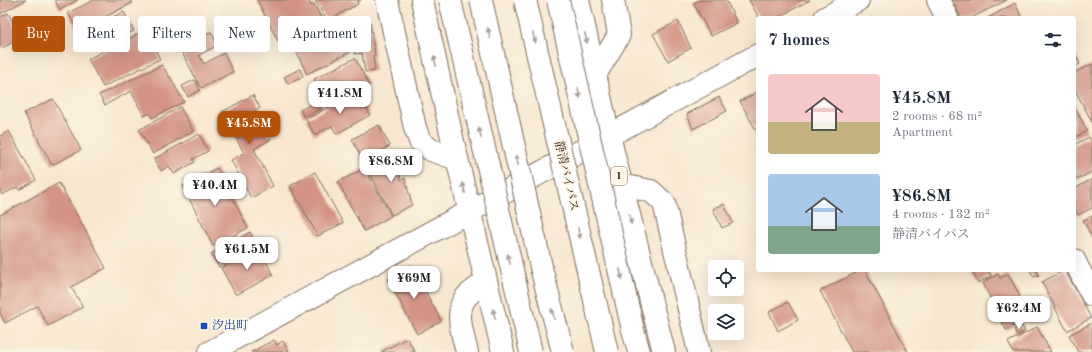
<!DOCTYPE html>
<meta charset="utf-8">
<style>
:root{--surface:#fff;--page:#f2f2f3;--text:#1f2937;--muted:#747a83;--accent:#b45309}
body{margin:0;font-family:"Old Standard TT","Noto Serif JP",serif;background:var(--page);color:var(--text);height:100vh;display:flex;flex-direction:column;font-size:15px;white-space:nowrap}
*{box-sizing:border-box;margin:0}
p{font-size:13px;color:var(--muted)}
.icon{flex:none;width:22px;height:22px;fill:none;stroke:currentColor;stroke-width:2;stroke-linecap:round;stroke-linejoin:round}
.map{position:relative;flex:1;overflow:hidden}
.side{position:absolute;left:756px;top:16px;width:320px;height:256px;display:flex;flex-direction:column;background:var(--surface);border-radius:4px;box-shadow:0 4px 16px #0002}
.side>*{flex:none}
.guide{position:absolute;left:12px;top:16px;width:380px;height:36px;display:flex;gap:8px}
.fabs{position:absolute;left:708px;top:260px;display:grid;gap:8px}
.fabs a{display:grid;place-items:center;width:36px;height:36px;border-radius:4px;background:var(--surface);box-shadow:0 4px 16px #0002;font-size:20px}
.price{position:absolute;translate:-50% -34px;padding:0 9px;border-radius:8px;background:#fff;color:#222;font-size:13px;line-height:26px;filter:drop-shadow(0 1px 2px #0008)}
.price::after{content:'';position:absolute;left:50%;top:24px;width:12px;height:9px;margin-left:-6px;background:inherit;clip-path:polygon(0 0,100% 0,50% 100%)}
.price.active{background:var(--accent);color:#fff}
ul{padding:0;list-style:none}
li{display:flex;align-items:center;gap:12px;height:100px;padding:0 12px}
li span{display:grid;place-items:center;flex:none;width:112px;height:80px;border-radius:4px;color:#555}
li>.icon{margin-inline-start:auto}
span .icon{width:48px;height:48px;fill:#fffc;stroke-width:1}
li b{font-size:17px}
h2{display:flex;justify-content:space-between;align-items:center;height:48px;padding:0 12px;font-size:17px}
.tag{padding:0 14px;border-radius:4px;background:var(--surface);box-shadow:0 4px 16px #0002;font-size:14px;line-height:36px}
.tag.active{background:var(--accent);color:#fff}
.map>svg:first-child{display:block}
.building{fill:#d39487}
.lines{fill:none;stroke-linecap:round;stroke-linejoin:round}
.minor-casing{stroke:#7d6c5c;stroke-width:24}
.highway-casing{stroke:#7d6c5c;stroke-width:24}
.minor{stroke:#fff;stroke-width:22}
.highway{stroke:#fff;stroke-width:22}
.highway-bridge-casing{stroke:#7d6c5c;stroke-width:24;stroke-linecap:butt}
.highway-bridge{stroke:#fff;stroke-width:22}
.oneway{fill:#a79f9a}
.transit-dot{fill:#1a4fb4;stroke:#fcf5e5;stroke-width:1.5}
.labels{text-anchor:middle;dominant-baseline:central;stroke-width:4;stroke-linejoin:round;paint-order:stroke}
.shield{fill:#fcf5e5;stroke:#75675a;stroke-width:1}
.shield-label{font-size:11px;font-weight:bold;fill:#3b2a1e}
.street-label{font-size:12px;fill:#3b2a1e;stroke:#fcf5e5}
.transit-label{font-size:12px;fill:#164399;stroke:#fcf5e5;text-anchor:start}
</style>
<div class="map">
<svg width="1092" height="352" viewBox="0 0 1092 352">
<rect width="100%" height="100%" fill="#fcf5e5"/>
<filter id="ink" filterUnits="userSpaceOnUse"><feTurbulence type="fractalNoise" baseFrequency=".025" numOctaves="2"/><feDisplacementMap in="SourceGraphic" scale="8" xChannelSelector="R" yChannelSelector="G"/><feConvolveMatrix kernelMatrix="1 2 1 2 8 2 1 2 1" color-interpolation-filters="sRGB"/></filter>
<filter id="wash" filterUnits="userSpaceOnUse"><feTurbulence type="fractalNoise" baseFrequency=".012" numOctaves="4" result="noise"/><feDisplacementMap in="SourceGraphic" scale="16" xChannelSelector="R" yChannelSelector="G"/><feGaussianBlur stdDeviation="0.9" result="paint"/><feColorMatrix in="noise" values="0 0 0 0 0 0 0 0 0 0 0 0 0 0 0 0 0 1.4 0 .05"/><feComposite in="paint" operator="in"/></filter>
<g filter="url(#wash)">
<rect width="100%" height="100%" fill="#f8e7d0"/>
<g id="blocks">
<g class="building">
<path d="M0 0H26L0 14Z"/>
<path d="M55 0H78L60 10Z"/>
<path d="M94 0H130L132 3 78 31 68 13Z"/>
<path d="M257 0H308L311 6 314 4 326 27 287 48 282 38 278 41Z"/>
<path d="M315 0H361L357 2 358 4 327 21Z"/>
<path d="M700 0H726L737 23 711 36 693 3Z"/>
<path d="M749 0H810L777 18H759Z"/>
<path d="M949 0H1007L971 18H961L954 4 952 5Z"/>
<path d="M1015 3 1022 18H988Z"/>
<path d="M124 12 134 31 98 48 88 28Z"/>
<path d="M8 13 21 38 2 48 0 45V17Z"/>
<path d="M678 21 691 48 668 61 653 34Z"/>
<path d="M370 22 375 55 373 56 375 71 365 72 362 53 355 54 351 25Z"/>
<path d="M338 28 350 52 307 74 295 49Z"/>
<path d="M146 30 160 59 103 87 88 59Z"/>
<path d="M211 32 218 45 199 55 204 64 224 53 233 72 201 88 180 49Z"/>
<path d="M1074 52 1080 64 1074 67Z"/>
<path d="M355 58 369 85 328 107 314 79Z"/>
<path d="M1092 64V122L1074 88V73Z"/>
<path d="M162 65 170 78V77L184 102 152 118 149 113 144 116 131 91 105 105 99 95Z"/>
<path d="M300 69 303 77 288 84 284 77Z"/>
<path d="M195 80 200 90 188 97 182 86Z"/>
<path d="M358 92 370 115 336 134 332 126 314 135 306 119Z"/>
<path d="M758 92V134L740 101Z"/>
<path d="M253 95 260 108 255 111 271 139 254 149 273 186 251 198 231 160 244 153 222 112Z"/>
<path d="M719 97 727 111 693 129 687 114Z"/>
<path d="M53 99 81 150 52 165 24 113Z"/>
<path d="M318 101 322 108 304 117 300 110Z"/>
<path d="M1074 106 1087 131 1074 138Z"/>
<path d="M180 107 193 131 153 154 139 130Z"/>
<path d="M379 125 390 146 363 161 352 139Z"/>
<path d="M9 131 36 180 19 190 17 187 2 195 0 191V136Z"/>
<path d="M199 134 208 151 193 159 195 162 174 174 169 166 161 171 154 159Z"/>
<path d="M1089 137 1092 142V172L1074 181V145Z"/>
<path d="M396 151 401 180 405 178 412 205 392 215 367 167Z"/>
<path d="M217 168 248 228 213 246 183 186Z"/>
<path d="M365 168 391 216 364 231 338 182Z"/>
<path d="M315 172 343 223 318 236 290 186Z"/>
<path d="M1092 179V208L1078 215 1074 207V189Z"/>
<path d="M59 183 106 268 71 287 83 307 48 326 37 306 5 323 0 313V215Z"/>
<path d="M724 204 733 223 722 228 713 209Z"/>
<path d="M1092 216V238L1083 220Z"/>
<path d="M250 232 257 245 219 267 211 254Z"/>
<path d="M259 248 273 275 236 295 221 268Z"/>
<path d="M412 266 441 321 417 334 388 279Z"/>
<path d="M861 270H865L908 352H852L820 291Z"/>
<path d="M971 270H988L991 276 978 283Z"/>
<path d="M1030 270H1037L1039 275 1034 277Z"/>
<path d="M1065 270 1091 318 1067 331 1042 282Z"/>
<path d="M998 274 1000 278 1008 274 1020 296 1018 298 1028 318 1006 330 983 283Z"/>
<path d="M788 302 798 320 778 331 769 312Z"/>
<path d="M1092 323V352H1078L1069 335Z"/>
<path d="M1022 326 1025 331 1017 335 1014 329Z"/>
<path d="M1037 327 1051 352H1013L1008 342Z"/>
<path d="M407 338 415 352H381Z"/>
<path d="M274 340 277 345 283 341 289 352H251Z"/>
</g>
</g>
</g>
<g filter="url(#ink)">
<use href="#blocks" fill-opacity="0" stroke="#7d6c5c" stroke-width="1"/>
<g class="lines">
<g class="minor-casing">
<g id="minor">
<path d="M387 0 415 128 420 141 431 150 457 159"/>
<path d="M938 0 947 18"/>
<path d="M825 18 858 0"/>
<path d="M595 75 619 35 613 0"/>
<path d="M621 185 651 191 664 203 699 352"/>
<path d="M1074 260 1092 295"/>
<path d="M210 352 758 55"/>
<path d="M467 352C463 335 453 309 468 295 474 290 480 286 486 281"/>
</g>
</g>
<g class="highway-casing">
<g id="highway">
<path d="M422 0 451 133 503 352"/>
<path d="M578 0 609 136 664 352"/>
<path d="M632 326 639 352"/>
</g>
</g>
<use href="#minor" class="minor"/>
<use href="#highway" class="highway"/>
<g class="highway-bridge-casing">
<g id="highway-bridge">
<path d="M450 0 531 352"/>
<path d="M481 0 542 271 563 352"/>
<path d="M525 0 607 352"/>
<path d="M558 0 632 326"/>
</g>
</g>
<use href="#highway-bridge" class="highway-bridge"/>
</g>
<defs><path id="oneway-solid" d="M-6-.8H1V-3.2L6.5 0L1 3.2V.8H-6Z"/></defs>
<g class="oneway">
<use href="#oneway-solid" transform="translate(489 33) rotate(-103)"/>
<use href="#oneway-solid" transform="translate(534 38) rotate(77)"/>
<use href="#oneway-solid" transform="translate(586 38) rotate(77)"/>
<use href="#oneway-solid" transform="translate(435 61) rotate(-102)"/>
<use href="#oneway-solid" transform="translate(579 93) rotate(77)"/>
<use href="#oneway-solid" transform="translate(480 133) rotate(-103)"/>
<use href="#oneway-solid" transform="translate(517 160) rotate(-103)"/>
<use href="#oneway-solid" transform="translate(464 188) rotate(-103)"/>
<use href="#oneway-solid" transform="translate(630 219) rotate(76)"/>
<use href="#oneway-solid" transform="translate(579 233) rotate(77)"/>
<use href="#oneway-solid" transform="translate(509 259) rotate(-103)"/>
<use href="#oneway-solid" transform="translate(621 274) rotate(77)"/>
<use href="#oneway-solid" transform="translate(494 314) rotate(-103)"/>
<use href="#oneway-solid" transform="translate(553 314) rotate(-104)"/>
</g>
</g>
<rect class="transit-dot" x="200" y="322" width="8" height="8" rx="2"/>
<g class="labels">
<rect class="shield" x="611" y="167" width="16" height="18" rx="3"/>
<g class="shield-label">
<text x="619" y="176">1</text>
</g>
<g class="street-label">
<text transform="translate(566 176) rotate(77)">静清バイパス</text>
</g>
<g class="transit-label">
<text x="212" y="326">汐出町</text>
</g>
</g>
</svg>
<div class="fabs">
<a><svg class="icon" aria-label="locate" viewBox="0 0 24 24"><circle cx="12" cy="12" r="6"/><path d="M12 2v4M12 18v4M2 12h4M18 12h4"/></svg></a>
<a><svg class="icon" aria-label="layers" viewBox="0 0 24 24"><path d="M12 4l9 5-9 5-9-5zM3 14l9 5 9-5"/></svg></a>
</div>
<b class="price" style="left:340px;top:115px">¥41.8M</b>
<b class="price active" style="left:249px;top:145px">¥45.8M</b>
<b class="price" style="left:391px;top:183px">¥86.8M</b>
<b class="price" style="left:215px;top:207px">¥40.4M</b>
<b class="price" style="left:247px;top:271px">¥61.5M</b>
<b class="price" style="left:414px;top:300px">¥69M</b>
<b class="price" style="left:1019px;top:330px">¥62.4M</b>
<div class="guide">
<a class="tag active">Buy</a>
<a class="tag">Rent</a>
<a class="tag">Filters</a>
<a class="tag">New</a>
<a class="tag">Apartment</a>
</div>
<section class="side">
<h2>7 homes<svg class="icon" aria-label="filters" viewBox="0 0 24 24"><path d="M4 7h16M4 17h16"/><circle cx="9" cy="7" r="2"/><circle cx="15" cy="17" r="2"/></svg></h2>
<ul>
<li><span style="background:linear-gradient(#f6c9c9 60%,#c2b280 0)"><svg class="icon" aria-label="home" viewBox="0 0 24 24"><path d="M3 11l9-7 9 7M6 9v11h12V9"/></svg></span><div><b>¥45.8M</b><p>2 rooms · 68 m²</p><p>Apartment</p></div></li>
<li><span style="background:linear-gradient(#a9c7e8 65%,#7fa58c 0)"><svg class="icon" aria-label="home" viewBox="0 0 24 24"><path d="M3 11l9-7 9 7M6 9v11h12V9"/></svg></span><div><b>¥86.8M</b><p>4 rooms · 132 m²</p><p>静清バイパス</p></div></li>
</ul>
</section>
</div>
